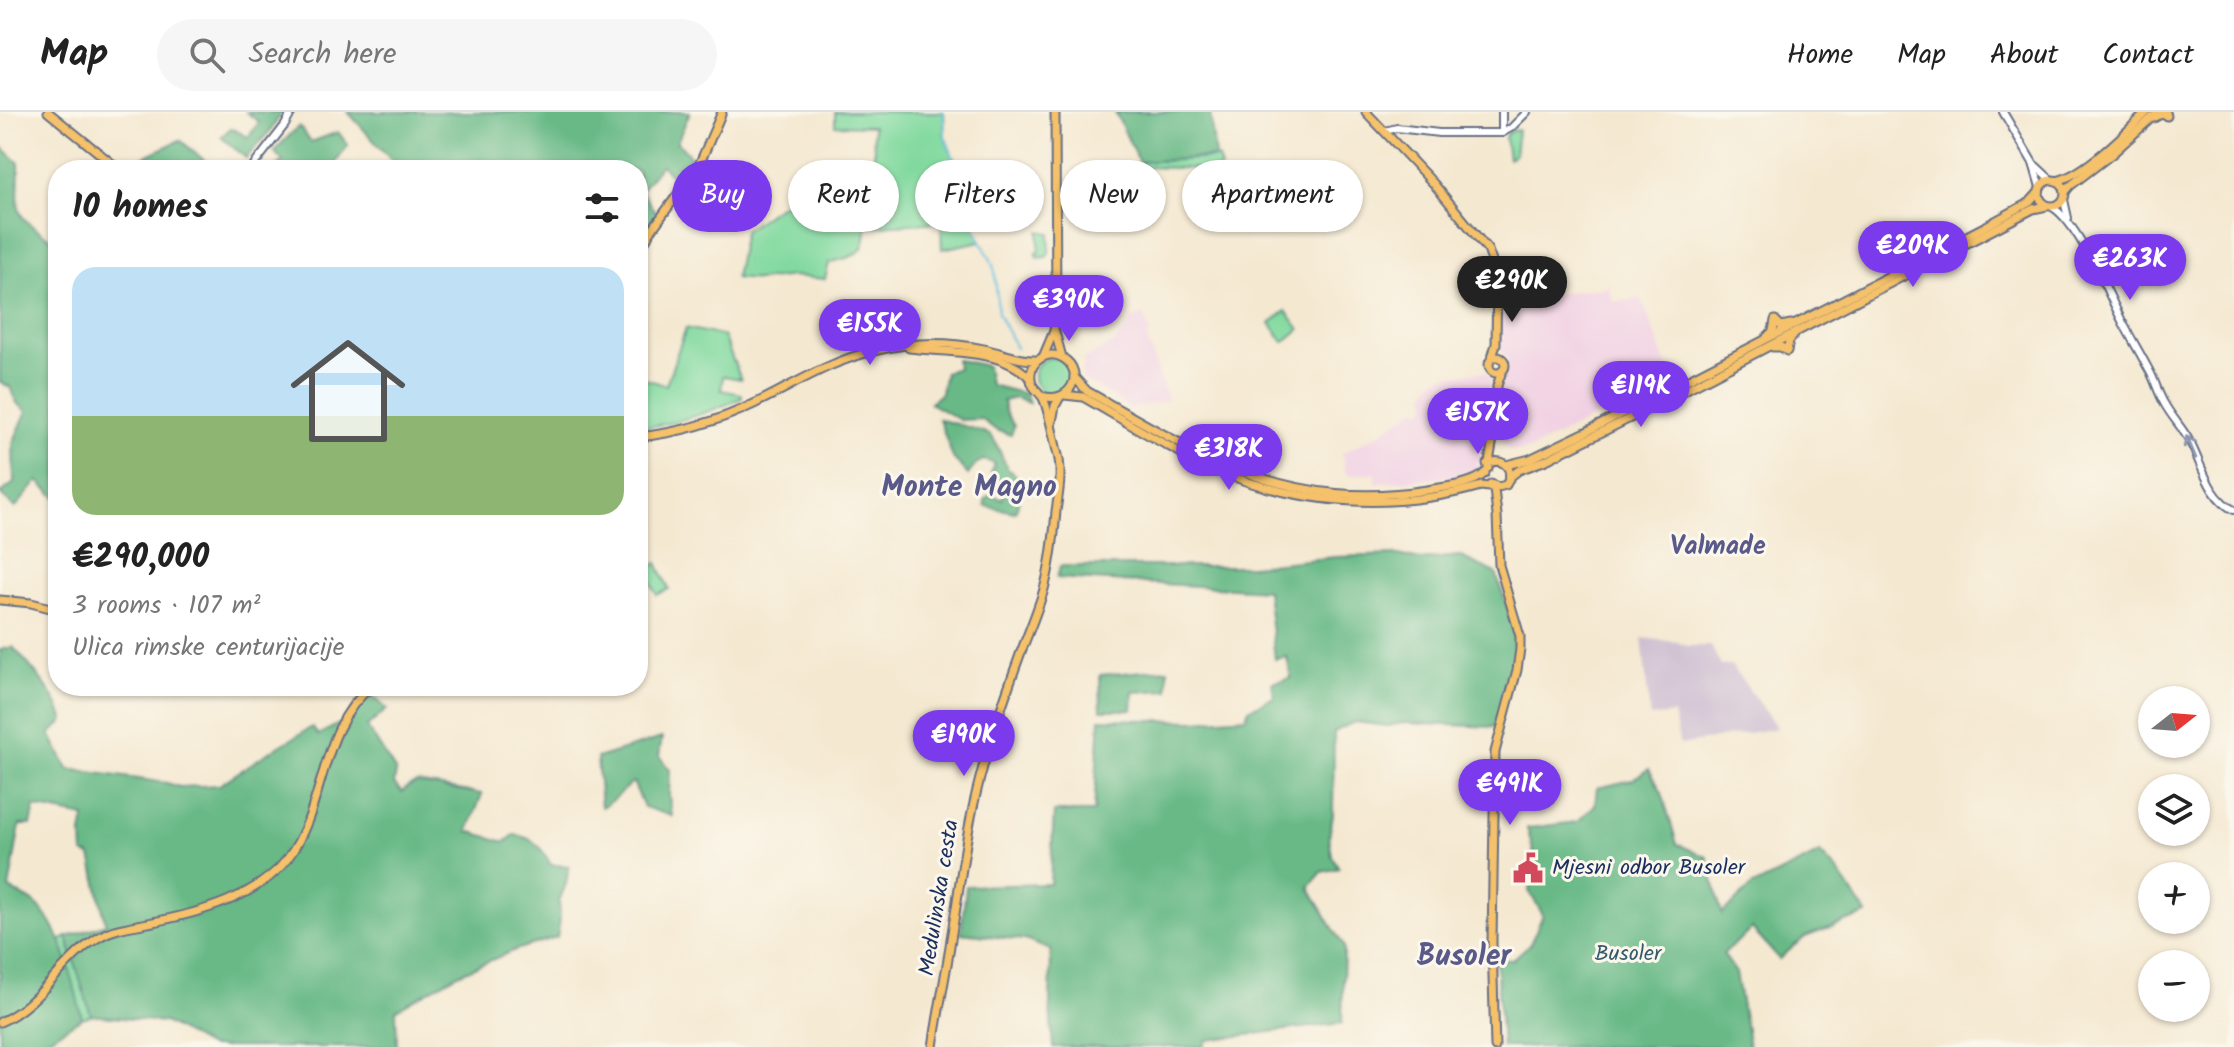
<!DOCTYPE html>
<meta charset="utf-8">
<style>
:root{--surface:#fff;--page:#f6f6f6;--text:#222;--muted:#767676;--line:#e0e0e0;--accent:#7c3aed}
body{margin:0;font-family:Kalam,sans-serif;background:var(--page);color:var(--text);height:100vh;display:flex;flex-direction:column;font-size:30px;white-space:nowrap}
*{box-sizing:border-box;margin:0}
p{font-size:26px;color:var(--muted)}
.icon{flex:none;width:44px;height:44px;fill:none;stroke:currentColor;stroke-width:2;stroke-linecap:round;stroke-linejoin:round}
.map{position:relative;flex:1;overflow:hidden}
.side{position:absolute;left:48px;top:48px;width:600px;height:536px;display:flex;flex-direction:column;background:var(--surface);border-radius:32px;box-shadow:0 2px 6px #0004}
.side>*{flex:none}
.banner{position:absolute;left:672px;top:48px;width:760px;height:72px;display:flex;gap:16px}
.needle{width:52px;rotate:73deg}
.controls{position:absolute;left:2138px;top:574px;display:grid;gap:16px}
.controls a{display:grid;place-items:center;width:72px;height:72px;border-radius:50%;background:var(--surface);box-shadow:0 2px 6px #0004;font-size:40px}
.price{position:absolute;translate:-50% -68px;padding:0 18px;border-radius:28px;background:var(--accent);color:#fff;font-size:26px;line-height:52px;filter:drop-shadow(0 2px 4px #0008)}
.price::after{content:'';position:absolute;left:50%;top:48px;width:24px;height:18px;margin-left:-12px;background:inherit;clip-path:polygon(0 0,100% 0,50% 100%)}
.price.active{background:#222;color:#fff}
ul{padding:0;list-style:none}
li{display:grid;align-content:center;gap:16px;height:424px;padding:0 24px}
li span{display:grid;place-items:center;height:248px;border-radius:24px;color:#555}
li>.icon{margin-inline-start:auto}
span .icon{width:144px;height:144px;fill:#fffc;stroke-width:1}
li b{font-size:34px}
h2{display:flex;justify-content:space-between;align-items:center;height:96px;padding:0 24px;font-size:34px}
.chip{padding:0 28px;border-radius:36px;background:var(--surface);box-shadow:0 2px 6px #0004;font-size:28px;line-height:72px}
.chip.active{background:var(--accent);color:#fff}
header{display:flex;align-items:center;gap:48px;box-sizing:border-box;height:112px;padding:0 40px;background:var(--surface);border-bottom:2px solid var(--line)}
header strong{font-size:38px}
nav{display:flex;gap:44px;margin-inline-start:auto;font-size:28px}
.search{width:560px;height:72px;background:var(--page);display:flex;align-items:center;gap:20px;box-sizing:border-box;padding:0 28px;border-radius:44px;color:var(--muted);font-size:30px}
.map>svg:first-child{display:block}
.built{fill:#f1d0e3}
.industrial{fill:#cebed1}
.green{fill:#81d99f;stroke:#4e847e;stroke-width:2}
.forest{fill:#68b986;stroke:#427472;stroke-width:2}
.lines{fill:none;stroke-linecap:round;stroke-linejoin:round}
.stream{stroke:#62bfe0;stroke-width:2}
.minor-casing{stroke:#677086;stroke-width:10}
.major-casing{stroke:#677086;stroke-width:11}
.minor{stroke:#fff;stroke-width:6}
.major{stroke:#f5c16b;stroke-width:7}
.oneway{stroke:#8d97ae}
.labels{text-anchor:middle;dominant-baseline:central;stroke-width:6;stroke-linejoin:round;paint-order:stroke}
.poi-label{font-size:22px;fill:#1b2f5e;stroke:#fbf7ec;text-anchor:start}
.street-label{font-size:22px;fill:#1b2f5e;stroke:#fbf7ec}
.park-label{font-size:22px;fill:#345a6e;stroke:#fbf7ec}
.quarter-label{font-size:26px;font-weight:bold;fill:#595a8a;stroke:#fbf7ec}
.district-label{font-size:30px;font-weight:bold;fill:#595a8a;stroke:#fbf7ec}
</style>
<header>
<strong>Map</strong>
<div class="search"><svg class="icon" aria-label="search" viewBox="0 0 24 24"><circle cx="10" cy="10" r="6"/><path d="M15 15l6 6"/></svg>Search here</div>
<nav><a>Home</a><a>Map</a><a>About</a><a>Contact</a></nav>
</header>
<div class="map">
<svg width="2234" height="935" viewBox="0 0 2234 935">
<rect width="100%" height="100%" fill="#fbf7ec"/>
<filter id="ink" filterUnits="userSpaceOnUse"><feTurbulence type="fractalNoise" baseFrequency=".0125" numOctaves="2"/><feDisplacementMap in="SourceGraphic" scale="16" xChannelSelector="R" yChannelSelector="G"/><feConvolveMatrix kernelMatrix="1 2 1 2 8 2 1 2 1" color-interpolation-filters="sRGB"/></filter>
<filter id="wash" filterUnits="userSpaceOnUse"><feTurbulence type="fractalNoise" baseFrequency=".006" numOctaves="4" result="noise"/><feDisplacementMap in="SourceGraphic" scale="32" xChannelSelector="R" yChannelSelector="G"/><feGaussianBlur stdDeviation="1.8" result="paint"/><feColorMatrix in="noise" values="0 0 0 0 0 0 0 0 0 0 0 0 0 0 0 0 0 1.4 0 .05"/><feComposite in="paint" operator="in"/></filter>
<g filter="url(#wash)">
<rect width="100%" height="100%" fill="#f4e8d0"/>
<g class="built">
<path d="M1609 175 1613 190 1641 186 1672 266 1533 336 1521 339H1510L1502 330 1501 325V266L1508 257 1507 246 1501 240 1500 183 1551 182Z"/>
<path d="M1145 201 1150 223 1146 225 1168 288 1131 297 1083 267 1081 260 1085 252 1082 249 1115 230 1132 207Z"/>
<path d="M1483 260 1487 261 1490 265V299L1485 342 1474 358 1451 365 1377 371 1375 361 1348 363V361H1345L1342 341 1376 324 1416 296 1422 299 1427 294 1425 281 1434 268 1444 263Z"/>
</g>
<path class="industrial" d="M1642 526 1677 530 1687 534H1711L1721 554 1731 553 1777 616 1680 633 1673 602 1650 605Z"/>
<g class="green">
<path d="M835 0H944L945 25 955 49 969 103 981 129 942 137 941 110 866 115C866 145 854 143 829 151L825 167 792 164 760 168 735 166 744 119 776 96 804 81 848 94 851 62 875 59 873 14 835 13Z"/>
<path d="M1518 18 1515 42 1508 47 1505 25 1510 19Z"/>
<path d="M1218 46 1221 56 1215 57 1144 55 1139 50Z"/>
<path d="M1039 119 1050 121 1049 141 1046 145 1037 146 1036 141H1039Z"/>
<path d="M1286 199 1300 217 1284 230 1270 211Z"/>
<path d="M686 216 723 224 741 267 723 264 721 278 742 282V286C709 300 674 313 638 316V265L666 273Z"/>
<circle cx="1052" cy="264" r="18"/>
<path d="M657 451 669 477 657 483 645 457Z"/>
<path d="M67 825 91 903 82 906 59 829Z"/>
</g>
<g class="forest">
<path d="M246 0H282L272 17 246 46 221 25 231 16 248 25 259 10Z"/>
<path d="M348 0H690L677 30 691 45 680 72 661 53 641 78 657 103 638 129V58H413L392 49Z"/>
<path d="M1115 0H1210L1215 45 1139 50Z"/>
<path d="M299 14 311 30 338 20 348 33 331 58H271L283 49 274 39Z"/>
<path d="M180 28 216 58H138L129 52Z"/>
<path d="M0 33 19 51C19 106 9 100 58 131V387L38 369 15 396 0 382 14 371 13 331 27 299 17 291 10 275 0 270Z"/>
<path d="M956 247 987 254 990 273 1026 282 1029 291 1015 286 1003 289 1005 300 1014 314 1011 323 996 318 981 307 960 308 930 291 941 281 945 260 958 256Z"/>
<path d="M939 307C952 312 983 317 991 324 996 328 1004 351 1009 359H1012L1020 369 1018 392 1015 400 985 394V387L991 383 1002 387 1005 380 994 374 997 370 991 361 994 351 983 348 976 352 968 363 953 346Z"/>
<path d="M1398 443 1420 448 1459 444 1496 461 1512 510 1516 551 1494 615 1403 611 1388 614 1354 610 1334 620 1333 703 1329 724 1332 744 1339 756 1322 760 1309 775 1344 835 1342 911 1207 928 1204 935H1053L1050 894 1051 838 1025 828 961 821 966 774 1050 772 1054 700H1094L1100 607 1195 609 1246 605 1249 597 1274 585 1272 571 1291 566 1287 545 1275 547 1267 478 1057 466 1060 454H1251L1336 445Z"/>
<path d="M13 535C33 558 55 579 64 609L50 622 68 657 167 671 180 675 219 673 266 642 312 615 318 623 343 610 360 587 369 581 387 597 367 615 396 660 394 672 402 680 409 674 418 671 482 682 468 719 505 730 514 723C534 725 542 736 551 753L569 754 566 772 559 789 560 808 557 825 515 838 458 862 396 898 397 935H209L164 910 91 903 67 825 106 812 91 744 83 741 82 722 85 705 35 695 31 713H20L9 777C17 781 25 785 32 789 63 812 73 870 82 906L34 935H0V538Z"/>
<path d="M1168 557V578L1133 580 1132 598H1101L1100 563Z"/>
<path d="M662 626 659 644 670 658 669 684 672 704 644 695 633 670C621 678 614 691 601 695L597 646Z"/>
<path d="M1649 657 1662 681 1677 732 1707 745 1722 802 1751 775 1820 741 1838 760 1867 802 1805 825 1779 847 1752 817 1723 842 1736 861 1749 935H1502L1496 847 1512 848 1530 832 1543 803 1529 779 1535 746 1527 716 1577 710 1595 693 1597 676 1632 668Z"/>
</g>
<g class="lines">
<path class="stream" d="M943 0 945 26 955 49 968 104 992 150 995 160 998 201 1016 236"/>
</g>
</g>
<g filter="url(#ink)">
<g class="lines">
<g class="minor-casing">
<g id="minor">
<path d="M2003 0 2033 51 2040 75"/>
<path d="M1385 19 1397 16 1439 21H1502L1511 16 1527 0"/>
<path d="M1502 21V0"/>
<path d="M2036 54 2051 68"/>
<path d="M250 58 285 13 292 0"/>
<path d="M2064 88 2068 106"/>
<path d="M2052 95C2077 109 2108 181 2122 209 2131 226 2140 241 2149 258 2155 268 2158 281 2164 291 2172 306 2184 317 2191 332 2202 354 2210 387 2234 398"/>
</g>
</g>
<g class="major-casing">
<g id="major">
<path d="M48 0 120 58"/>
<path d="M1366 0 1434 72 1488 138 1494 155 1497 168 1496 232 1492 246"/>
<path d="M2154 6 2161 2 2167 4 2166 0"/>
<circle cx="2052" cy="81" r="13"/>
<path d="M2056 69C2083 64 2127 20 2147 0"/>
<path d="M2065 80 2070 74 2112 42 2158 0"/>
<path d="M638 141 651 119 699 53 722 0"/>
<path d="M1055 220 1062 245"/>
<path d="M1767 225 1773 219 1775 208 1781 214 1791 212"/>
<path d="M1773 235H1781L1787 239 1789 229 1795 222"/>
<path d="M909 236C948 241 1001 236 1030 266"/>
<circle cx="1497" cy="253" r="8"/>
<path d="M1043 245 1054 219 1056 198 1055 0"/>
<path d="M1074 265 1087 279C1201 344 1288 400 1427 378 1443 375 1473 373 1485 361"/>
<path d="M1064 283 1083 285C1127 310 1171 338 1217 358 1300 394 1395 399 1481 374L1489 375"/>
<path d="M1052 310 1055 294 1060 285"/>
<path d="M638 325C679 321 719 309 756 291 795 272 832 248 874 239 910 230 948 229 984 237 1003 241 1019 249 1038 248"/>
<path d="M1487 352C1503 344 1516 357 1506 373L1498 375 1491 372"/>
<path d="M1506 353 1530 347 1584 321 1984 115 2030 90 2039 80"/>
<path d="M1488 356 1497 303V274L1502 259"/>
<path d="M1510 365 1519 358 1546 348 1650 296 2033 97 2047 94"/>
<path d="M1494 377 1497 403 1499 453 1520 524V537L1517 558 1495 640 1492 830 1495 935"/>
<path d="M0 488 31 491 58 498"/>
<path d="M0 910C42 892 62 846 101 824 116 815 136 814 153 810 199 801 258 785 288 746 327 693 318 617 372 574"/>
<path d="M933 935C938 899 946 863 951 827 960 773 966 719 980 666 991 623 1006 581 1021 540 1029 519 1038 498 1044 477 1051 452 1054 425 1056 399 1059 379 1063 359 1057 339 1054 327 1048 296 1043 286 1039 279 1031 276 1031 267 1029 249 1048 237 1063 246 1087 261 1069 293 1042 284"/>
</g>
</g>
<use href="#minor" class="minor"/>
<use href="#major" class="major"/>
</g>
<defs><path id="oneway-shaft" d="M-6 0H5M1.5-3L5.5 0L1.5 3" fill="none" stroke-width="1.6" stroke-linecap="round" stroke-linejoin="round" transform="scale(2)"/></defs>
<use class="oneway" href="#oneway-shaft" transform="translate(2191 335) rotate(-113)"/>
</g>
<defs>
<g id="civic-bare" transform="scale(2.4)"><path d="M-.6-6.5H3V-4.5H.6V-3L4-1V1h2V6H-6V1h2V-1L-.6-3ZM-1.2 2.5V6h2.4V2.5Z" fill="#d1495b" stroke="#fbf7ec" stroke-width="2.5" paint-order="stroke"/></g>
</defs>
<g fill-rule="evenodd">
<use href="#civic-bare" x="1528" y="756"/>
</g>
<g class="labels">
<g class="poi-label">
<text x="1552" y="756">Mjesni odbor Busoler</text>
</g>
<g class="street-label">
<text transform="translate(940 786) rotate(-81)">Medulinska cesta</text>
</g>
<g class="park-label">
<text x="1628" y="842">Busoler</text>
</g>
<g class="quarter-label">
<text x="1718" y="435">Valmade</text>
</g>
<g class="district-label">
<text x="969" y="376">Monte Magno</text>
<text x="1464" y="845">Busoler</text>
</g>
</g>
</svg>
<div class="controls">
<a><svg class="needle" viewBox="-14 -14 28 28"><path d="M0-13l5 13h-10z" fill="#e53935"/><path d="M0 13l5-13h-10z" fill="#767676"/></svg></a>
<a><svg class="icon" aria-label="layers" viewBox="0 0 24 24"><path d="M12 4l9 5-9 5-9-5zM3 14l9 5 9-5"/></svg></a>
<a>+</a>
<a>−</a>
</div>
<b class="price" style="left:1913px;top:177px">€209K</b>
<b class="price" style="left:2130px;top:190px">€263K</b>
<b class="price active" style="left:1512px;top:212px">€290K</b>
<b class="price" style="left:1069px;top:231px">€390K</b>
<b class="price" style="left:870px;top:255px">€155K</b>
<b class="price" style="left:1641px;top:317px">€119K</b>
<b class="price" style="left:1478px;top:344px">€157K</b>
<b class="price" style="left:1229px;top:380px">€318K</b>
<b class="price" style="left:964px;top:666px">€190K</b>
<b class="price" style="left:1510px;top:715px">€491K</b>
<div class="banner">
<a class="chip active">Buy</a>
<a class="chip">Rent</a>
<a class="chip">Filters</a>
<a class="chip">New</a>
<a class="chip">Apartment</a>
</div>
<section class="side">
<h2>10 homes<svg class="icon" aria-label="filters" viewBox="0 0 24 24"><path d="M4 7h16M4 17h16"/><circle cx="9" cy="7" r="2"/><circle cx="15" cy="17" r="2"/></svg></h2>
<ul>
<li><span style="background:linear-gradient(#bfe0f5 60%,#8fb573 0)"><svg class="icon" aria-label="home" viewBox="0 0 24 24"><path d="M3 11l9-7 9 7M6 9v11h12V9"/></svg></span><div><b>€290,000</b><p>3 rooms · 107 m²</p><p>Ulica rimske centurijacije</p></div></li>
</ul>
</section>
</div>
